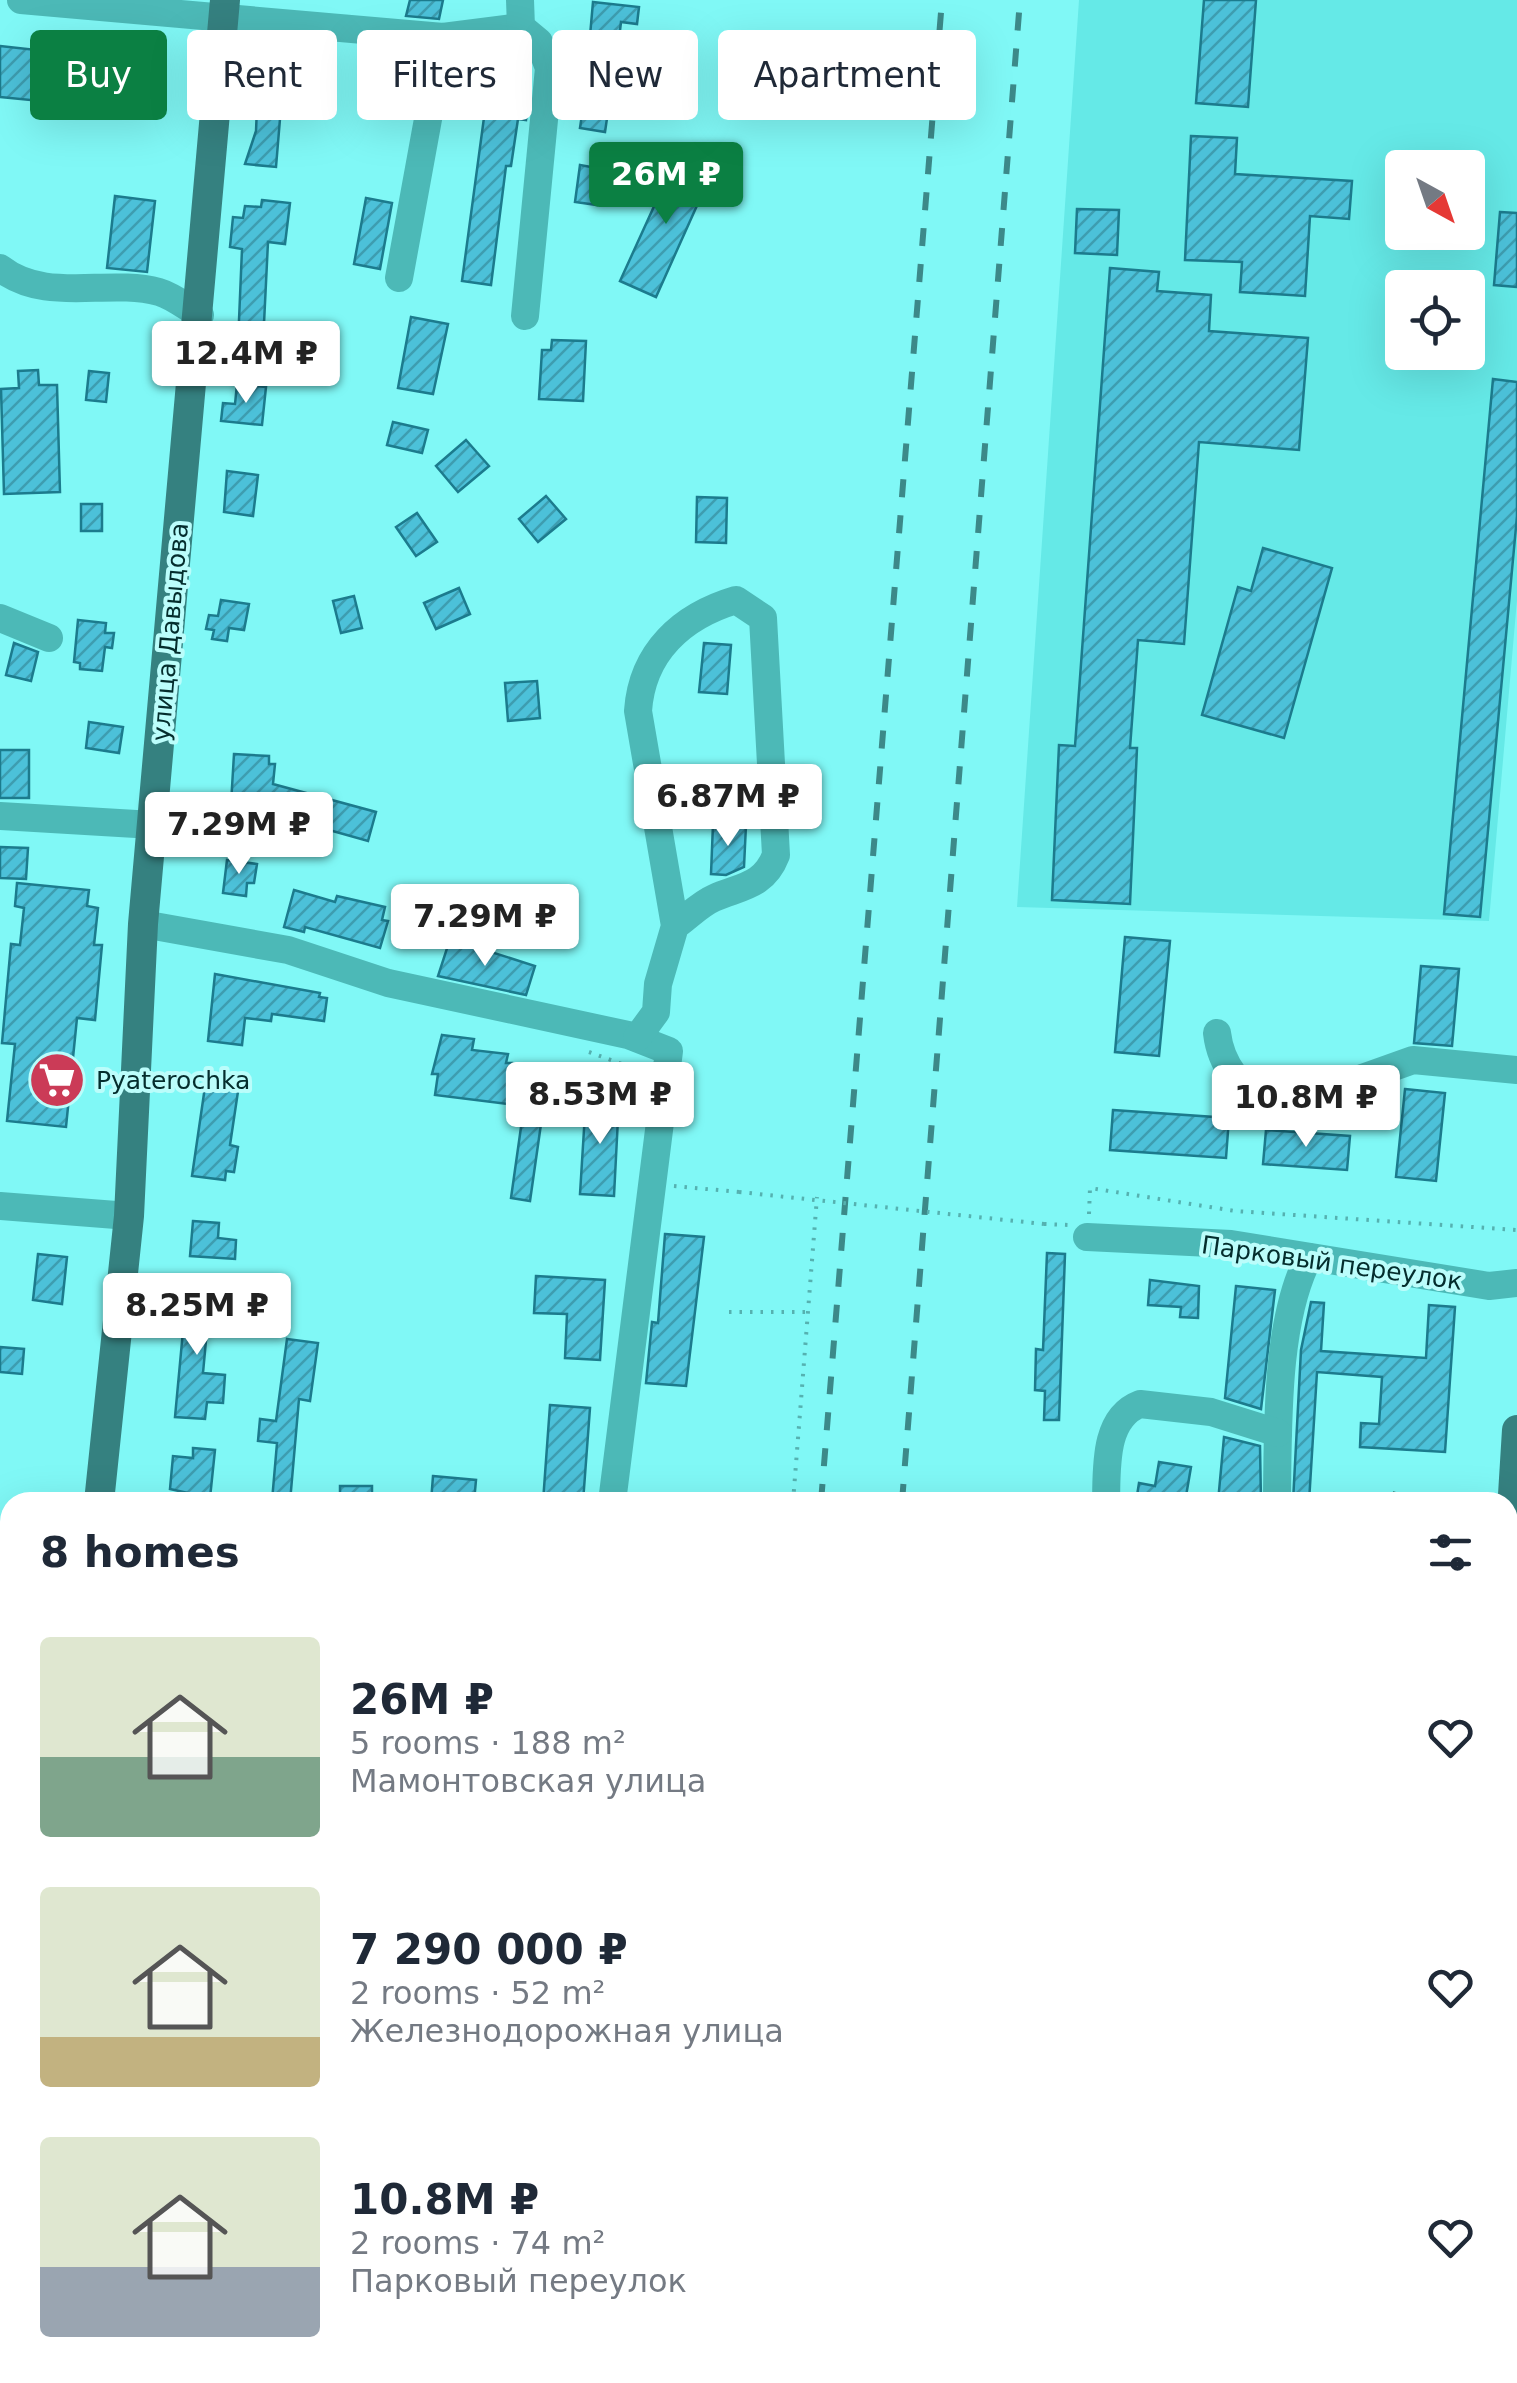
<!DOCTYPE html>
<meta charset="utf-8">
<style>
:root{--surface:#fff;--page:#f6f6f7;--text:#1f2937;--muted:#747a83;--accent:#0b8043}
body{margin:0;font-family:"DejaVu Sans",sans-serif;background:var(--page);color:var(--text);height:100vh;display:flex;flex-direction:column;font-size:38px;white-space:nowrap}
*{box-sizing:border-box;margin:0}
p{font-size:32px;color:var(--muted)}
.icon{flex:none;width:55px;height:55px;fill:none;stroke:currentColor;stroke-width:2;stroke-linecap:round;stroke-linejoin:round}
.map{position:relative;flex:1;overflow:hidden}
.drawer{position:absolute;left:0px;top:1492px;width:1518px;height:892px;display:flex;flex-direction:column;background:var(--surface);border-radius:30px 30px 0 0;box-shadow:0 10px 40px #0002}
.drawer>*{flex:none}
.banner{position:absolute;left:30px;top:30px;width:1000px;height:90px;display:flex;gap:20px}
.needle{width:65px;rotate:140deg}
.controls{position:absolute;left:1385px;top:150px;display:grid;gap:20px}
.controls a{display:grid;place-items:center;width:100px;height:100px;border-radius:10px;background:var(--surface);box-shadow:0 10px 40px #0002;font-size:50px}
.price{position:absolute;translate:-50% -85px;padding:0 22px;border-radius:10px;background:#fff;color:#222;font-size:32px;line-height:65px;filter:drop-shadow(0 2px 5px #0008)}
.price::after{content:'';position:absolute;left:50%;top:60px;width:30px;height:22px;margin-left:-15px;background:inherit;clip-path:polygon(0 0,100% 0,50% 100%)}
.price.active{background:var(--accent);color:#fff}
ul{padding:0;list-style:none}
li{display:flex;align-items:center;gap:30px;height:250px;padding:0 40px}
li span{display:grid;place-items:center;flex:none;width:280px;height:200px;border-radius:10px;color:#555}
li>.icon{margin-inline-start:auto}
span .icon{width:120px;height:120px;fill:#fffc;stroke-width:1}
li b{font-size:42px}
h2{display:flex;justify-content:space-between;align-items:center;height:120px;padding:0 40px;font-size:42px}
.chip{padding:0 35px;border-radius:10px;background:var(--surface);box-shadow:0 10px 40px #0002;font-size:35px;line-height:90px}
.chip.active{background:var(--accent);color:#fff}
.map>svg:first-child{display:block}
.built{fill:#65e9e7;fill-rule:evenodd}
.building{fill:url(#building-hatch);stroke:#1c7b8d;stroke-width:2.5}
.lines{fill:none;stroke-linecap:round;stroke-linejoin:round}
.path{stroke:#55b1b0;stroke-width:4;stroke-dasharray:2.5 8;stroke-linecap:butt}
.minor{stroke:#4cb9b7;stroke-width:28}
.major{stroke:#358180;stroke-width:30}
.rail{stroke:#3c8989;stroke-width:6;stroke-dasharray:18 18;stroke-linecap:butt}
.path-bridge{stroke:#55b1b0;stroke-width:4;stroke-dasharray:2.5 8;stroke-linecap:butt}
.labels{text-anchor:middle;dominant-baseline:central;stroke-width:8;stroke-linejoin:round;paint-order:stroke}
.street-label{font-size:25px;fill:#042d2d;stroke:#bbfdfb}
.poi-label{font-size:25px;fill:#042d2d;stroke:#bbfdfb;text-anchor:start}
</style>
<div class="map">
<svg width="1517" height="2383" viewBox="0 0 1517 2383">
<defs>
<pattern id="building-hatch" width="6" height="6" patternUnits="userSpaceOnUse" patternTransform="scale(2.5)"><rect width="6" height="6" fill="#4cc1d9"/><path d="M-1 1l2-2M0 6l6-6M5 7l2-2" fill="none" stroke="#3d9db0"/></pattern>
</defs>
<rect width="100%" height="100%" fill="#80f8f6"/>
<path class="built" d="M1079 0H1517V600L1489 921 1017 907ZM1402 168H1468V232H1402ZM1402 288H1468V352H1402Z"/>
<g class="building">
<path d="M410 0H443L439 19 406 16Z"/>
<path d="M1204 0H1256L1248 107 1196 103Z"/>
<path d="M593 2 639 7 637 24 621 22 619 39 590 36Z"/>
<path d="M0 46 46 51 40 101 0 97Z"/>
<path d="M130 58 163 63 158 95 122 89 123 83 117 82 120 64 129 65Z"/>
<path d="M492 58 514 60 512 72 527 73 523 104 528 105 526 120 518 119 511 166H506L491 285 462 281Z"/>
<path d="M259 61 285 62 283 87H290V108L281 107 276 167 245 164 256 131Z"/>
<path d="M383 61 414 64 408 112 378 109Z"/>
<path d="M586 88 611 91 605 132 580 128Z"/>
<path d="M1191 136 1237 138 1235 174 1352 181 1349 219 1310 216 1305 296 1240 292 1242 262 1185 260Z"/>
<path d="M677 156 712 172 656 297 620 281Z"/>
<path d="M580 165 602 169 597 205 575 202Z"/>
<path d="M115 196 155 201 147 272 107 268Z"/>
<path d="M366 198 392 203 380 269 354 264Z"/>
<path d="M262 200 290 203 285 244 268 242 263 344H238L242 249 230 247 233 217 243 218 245 206 261 207Z"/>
<path d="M1077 209 1119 210 1117 255 1075 253Z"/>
<path d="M1500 212 1517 213V287L1494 285Z"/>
<path d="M1110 268 1159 272 1157 291 1211 295 1209 331 1308 338 1299 450 1199 442 1184 644 1138 640 1130 748H1137L1130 904 1052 900 1059 745 1075 746Z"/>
<path d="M411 317 448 324 433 394 398 388Z"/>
<path d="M552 340 586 341 583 401 539 399 542 350H551Z"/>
<path d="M38 370 39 385H57L60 492 4 494 1 389 19 388 18 371Z"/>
<path d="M89 371 109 373 106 402 86 400Z"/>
<path d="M1493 379 1517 382V516L1480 917 1444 914Z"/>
<path d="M237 384 266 387 262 425 221 421 223 403 235 404Z"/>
<path d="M393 422 428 430 422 453 387 445Z"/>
<path d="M466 440 489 466 458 492 436 466Z"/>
<path d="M227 471 258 475 253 516 224 512Z"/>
<path d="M546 496 566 519 538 542 519 519Z"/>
<path d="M697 497 727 498 726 543 696 542Z"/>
<rect x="81" y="504" width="21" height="27"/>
<path d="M417 513 437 542 416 556 396 527Z"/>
<path d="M1263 548 1332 568 1284 738 1202 715 1238 587 1251 591Z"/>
<path d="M459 588 470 614 436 629 424 603Z"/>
<path d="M354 596 362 628 341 633 333 601Z"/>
<path d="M221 600 249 604 244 630 229 628 227 641 212 639 214 630 206 629 209 615 218 616Z"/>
<path d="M78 620 106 623 105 633H114L112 648 105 647 102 671 80 669V663L74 662Z"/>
<path d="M14 643 38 652 31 681 6 675Z"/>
<path d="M704 643 731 645 727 694 699 692Z"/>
<path d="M537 681 540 718 508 721 505 683Z"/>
<path d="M89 722 123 727 119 753 86 748Z"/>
<rect x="0" y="750" width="29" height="48"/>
<path d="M234 754 269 756V764H275L273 784 376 812 368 841 283 817 285 808 231 804Z"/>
<path d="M713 824 746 825 744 867 726 875 711 874Z"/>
<path d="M0 847 28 848 26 879 0 878Z"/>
<path d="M227 860 257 864 254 883H247L246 896 223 893Z"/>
<path d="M17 883 89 890 87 906 98 908 94 945H102L95 1020 77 1018 66 1127 7 1121 15 1044 2 1043 11 944 20 945 24 908 15 906Z"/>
<path d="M294 890 335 902 337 896 385 907 382 920 388 921 380 948 305 927 304 932 284 927Z"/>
<path d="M1125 937 1170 941 1159 1056 1115 1052Z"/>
<path d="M450 939 535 966 526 995 438 976Z"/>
<path d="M1421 966 1459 969 1452 1046 1414 1043Z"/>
<path d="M215 974 320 993 319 997 327 998 324 1021 272 1014 271 1021 245 1018 242 1045 208 1041Z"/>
<path d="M442 1035 474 1039 472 1050 508 1054 506 1063H512L510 1084 546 1089 530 1201 511 1198 524 1106 435 1095 438 1074H432Z"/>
<path d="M207 1073 240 1078 230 1145 238 1147 234 1172 226 1171 225 1180 192 1176Z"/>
<path d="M1405 1089 1445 1093 1436 1181 1396 1177Z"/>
<path d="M586 1097 619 1099 614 1196 580 1194Z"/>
<path d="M1113 1110 1229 1118 1226 1158 1110 1150Z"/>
<path d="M1266 1130 1350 1136 1347 1170 1263 1164Z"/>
<path d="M193 1221 219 1223 218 1238 236 1240 235 1259 190 1256Z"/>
<path d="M665 1234 704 1237 686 1386 646 1383 652 1322 658 1323Z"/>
<path d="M1047 1253 1065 1254 1059 1420H1044L1045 1391 1035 1390 1036 1349 1043 1350Z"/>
<path d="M38 1254 67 1257 62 1304 33 1300Z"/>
<path d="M536 1276 605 1280 600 1360 565 1358 567 1314 534 1313Z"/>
<path d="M1150 1280 1199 1286 1198 1318 1180 1317 1181 1307 1148 1305Z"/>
<path d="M1236 1286 1275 1290 1261 1409 1225 1398Z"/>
<path d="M187 1288 220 1293 216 1320 208 1319 203 1373 225 1375 223 1403 207 1402 205 1419 175 1417Z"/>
<path d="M1311 1302 1324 1303 1321 1351 1426 1358 1429 1305 1455 1307 1445 1452 1360 1447 1361 1423 1379 1424 1382 1377 1317 1372 1309 1502H1293L1301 1350Z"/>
<path d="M287 1339 318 1343 310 1401 299 1399 290 1502 272 1501 277 1443 258 1441 260 1419 276 1421Z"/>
<path d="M0 1347 24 1349 22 1374 0 1372Z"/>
<path d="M550 1405 590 1408 583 1502H543Z"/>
<path d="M1224 1437 1260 1446 1261 1502H1218Z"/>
<path d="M193 1448 215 1450 210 1498 170 1489 173 1456 193 1458Z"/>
<path d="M1159 1462 1191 1467 1185 1502H1136L1139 1483 1155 1486Z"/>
<path d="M433 1476 476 1480 474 1502H431Z"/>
<rect x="340" y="1486" width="32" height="16"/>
</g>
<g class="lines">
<g class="path">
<path d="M589 1052 641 1071"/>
<path d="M674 1186 739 1192"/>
<path d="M1089 1214 1090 1188 1235 1211 1517 1230"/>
<path d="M1044 1224 1069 1225"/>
<path d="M729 1312H808"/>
<path d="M793 1502 817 1197"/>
<path d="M56 2383 57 2375"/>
</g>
<g class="minor">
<path d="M21 0 443 37 521 27"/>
<path d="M520 0 521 27 539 42 549 68 525 316"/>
<path d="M0 268C46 304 106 278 159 292 173 296 188 308 200 315"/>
<path d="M399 278 443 37"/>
<path d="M0 618 49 638"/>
<path d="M0 816 153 825"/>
<path d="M143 924 288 950 388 983 628 1035 669 1051 612 1502"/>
<path d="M1217 1033C1221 1067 1241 1088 1269 1106L1298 1101 1413 1060 1517 1070"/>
<path d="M637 1038 656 1012 658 984 675 926 638 711C642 652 682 616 736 600L763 618 776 855C764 886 742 886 714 898 700 904 688 917 675 926"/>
<path d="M0 1206 129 1216"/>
<path d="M1087 1237 1231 1244 1489 1286 1517 1283"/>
<path d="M1277 1495C1278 1424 1276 1319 1309 1257"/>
<path d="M1106 1502C1107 1470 1103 1418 1140 1404L1211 1412 1278 1433"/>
<path d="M0 1606 10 1607"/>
<path d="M0 2006H10"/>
<path d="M1508 2077 1517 2078"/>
<path d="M972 2383 976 2375"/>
<path d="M1182 2383V2375"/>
</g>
<g class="major">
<path d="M99 1502 129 1216 143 924 225 0"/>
<path d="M1508 1576 1517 1430"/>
<path d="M25 2383 26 2375"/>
<path d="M1450 2383 1451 2375"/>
</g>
<g class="rail">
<path d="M821 1502 942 0"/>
<path d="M902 1502 1020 0"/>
<path d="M1392 1502 1396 1492"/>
<path d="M750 2383 751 2375"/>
<path d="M834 2383 835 2375"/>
<path d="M895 2383 897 2375"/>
</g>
<path class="path-bridge" d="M739 1192 1044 1224"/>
</g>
<defs>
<g id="supermarket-disc" transform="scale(2.875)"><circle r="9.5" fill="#cb3b57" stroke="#bbfdfb"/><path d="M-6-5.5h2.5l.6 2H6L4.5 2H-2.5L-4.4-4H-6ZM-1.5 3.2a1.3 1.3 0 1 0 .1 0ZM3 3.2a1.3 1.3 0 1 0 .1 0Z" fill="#fff"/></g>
</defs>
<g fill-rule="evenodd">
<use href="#supermarket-disc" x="57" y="1080"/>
</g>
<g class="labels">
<g class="street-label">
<text transform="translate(170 632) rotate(-85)">улица Давыдова</text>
<text transform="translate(1332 1263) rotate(8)">Парковый переулок</text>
</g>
<g class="poi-label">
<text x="96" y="1080">Pyaterochka</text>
</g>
</g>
</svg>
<div class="controls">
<a><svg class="needle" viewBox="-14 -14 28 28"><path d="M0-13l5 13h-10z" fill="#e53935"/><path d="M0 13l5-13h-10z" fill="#747a83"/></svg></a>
<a><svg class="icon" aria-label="locate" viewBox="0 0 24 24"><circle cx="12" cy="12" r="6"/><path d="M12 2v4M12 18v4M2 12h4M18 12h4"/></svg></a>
</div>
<b class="price active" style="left:666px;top:227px">26M ₽</b>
<b class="price" style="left:246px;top:406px">12.4M ₽</b>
<b class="price" style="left:728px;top:849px">6.87M ₽</b>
<b class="price" style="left:239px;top:877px">7.29M ₽</b>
<b class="price" style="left:485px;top:969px">7.29M ₽</b>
<b class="price" style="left:600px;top:1147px">8.53M ₽</b>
<b class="price" style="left:1306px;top:1150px">10.8M ₽</b>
<b class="price" style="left:197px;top:1358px">8.25M ₽</b>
<div class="banner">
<a class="chip active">Buy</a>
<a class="chip">Rent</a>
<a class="chip">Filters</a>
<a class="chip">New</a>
<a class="chip">Apartment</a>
</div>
<section class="drawer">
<h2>8 homes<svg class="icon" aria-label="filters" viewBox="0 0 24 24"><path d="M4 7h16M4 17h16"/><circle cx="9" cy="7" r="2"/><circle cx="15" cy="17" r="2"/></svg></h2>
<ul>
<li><span style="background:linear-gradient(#dfe7d0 60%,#7fa58c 0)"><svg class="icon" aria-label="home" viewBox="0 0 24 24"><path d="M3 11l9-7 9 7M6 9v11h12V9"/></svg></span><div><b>26M ₽</b><p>5 rooms · 188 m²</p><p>Мамонтовская улица</p></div><svg class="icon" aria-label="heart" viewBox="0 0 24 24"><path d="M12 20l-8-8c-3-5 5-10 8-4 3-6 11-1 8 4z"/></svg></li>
<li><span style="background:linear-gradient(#dfe7d0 75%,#c2b280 0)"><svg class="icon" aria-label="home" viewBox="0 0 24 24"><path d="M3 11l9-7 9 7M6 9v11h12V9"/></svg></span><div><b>7 290 000 ₽</b><p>2 rooms · 52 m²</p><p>Железнодорожная улица</p></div><svg class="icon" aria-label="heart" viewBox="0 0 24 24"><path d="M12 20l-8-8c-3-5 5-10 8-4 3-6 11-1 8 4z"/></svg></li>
<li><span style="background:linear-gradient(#dfe7d0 65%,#9aa5b1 0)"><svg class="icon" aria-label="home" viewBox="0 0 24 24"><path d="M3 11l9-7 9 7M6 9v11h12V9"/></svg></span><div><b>10.8M ₽</b><p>2 rooms · 74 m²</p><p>Парковый переулок</p></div><svg class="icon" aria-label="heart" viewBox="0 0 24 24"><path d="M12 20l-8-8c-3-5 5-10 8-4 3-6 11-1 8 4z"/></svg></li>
</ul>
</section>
</div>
